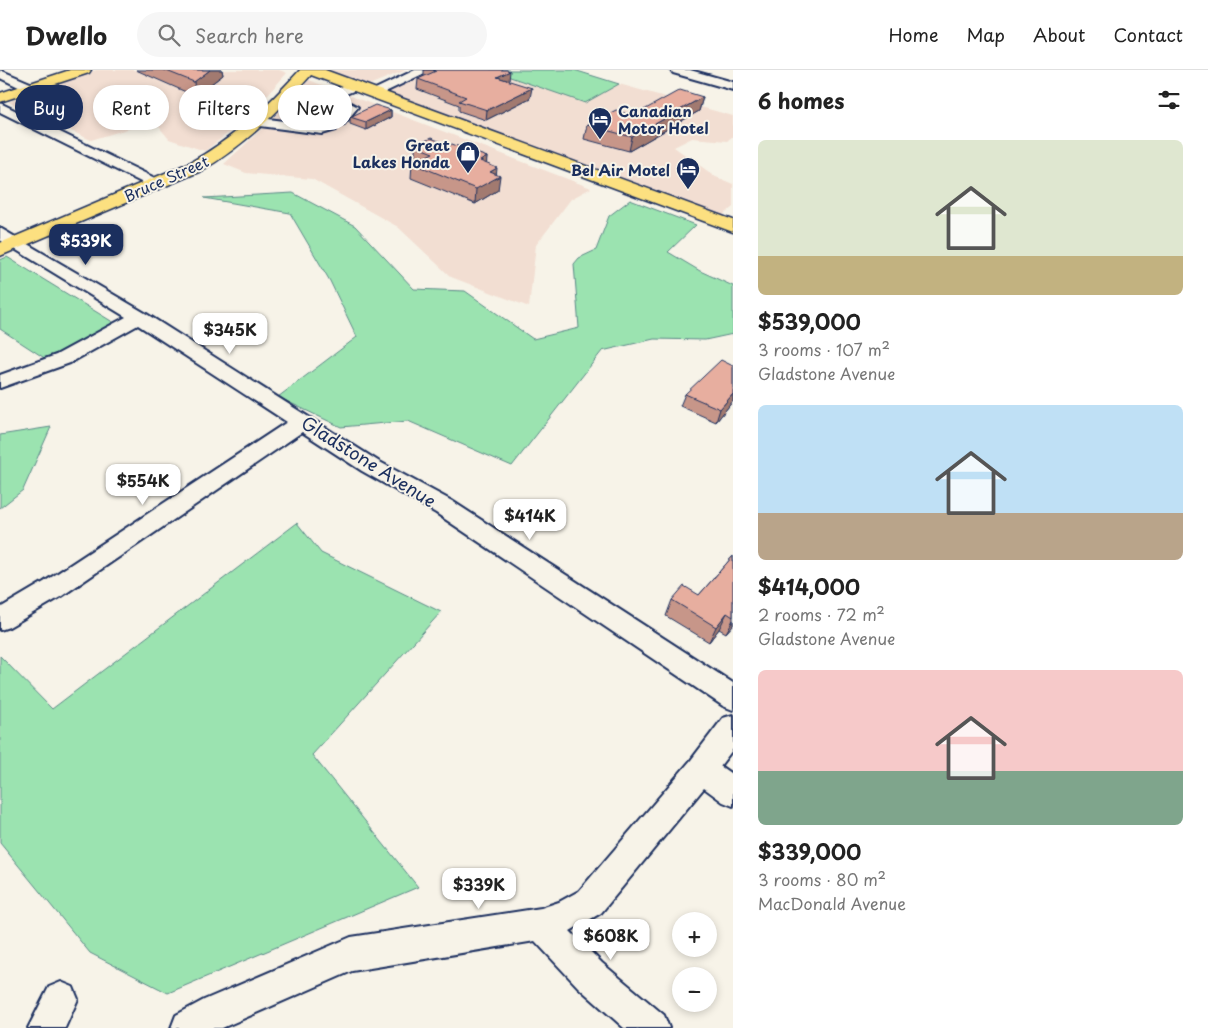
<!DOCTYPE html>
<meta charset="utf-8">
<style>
:root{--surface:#fff;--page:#f6f6f6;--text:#222;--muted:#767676;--line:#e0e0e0;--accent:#1b2f5e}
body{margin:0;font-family:"Playpen Sans",sans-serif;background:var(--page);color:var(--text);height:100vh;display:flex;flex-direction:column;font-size:19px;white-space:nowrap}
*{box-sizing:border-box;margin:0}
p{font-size:16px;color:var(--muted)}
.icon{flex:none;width:28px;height:28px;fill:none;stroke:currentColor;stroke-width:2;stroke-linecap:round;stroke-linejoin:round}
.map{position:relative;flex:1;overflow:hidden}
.details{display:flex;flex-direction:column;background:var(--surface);width:475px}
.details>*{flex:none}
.banner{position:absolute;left:15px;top:15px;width:475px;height:45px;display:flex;gap:10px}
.tools{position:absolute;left:672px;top:842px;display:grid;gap:10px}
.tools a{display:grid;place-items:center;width:45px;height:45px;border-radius:50%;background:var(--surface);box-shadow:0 2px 8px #0003;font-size:25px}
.price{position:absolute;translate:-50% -42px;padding:0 11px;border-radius:10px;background:#fff;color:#222;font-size:16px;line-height:32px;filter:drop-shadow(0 1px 2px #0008)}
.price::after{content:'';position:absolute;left:50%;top:30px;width:15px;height:11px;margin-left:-8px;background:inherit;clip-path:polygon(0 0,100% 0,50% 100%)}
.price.active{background:var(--accent);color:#fff}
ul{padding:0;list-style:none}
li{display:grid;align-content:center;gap:10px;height:265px;padding:0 25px}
li span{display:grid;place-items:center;height:155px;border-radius:8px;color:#555}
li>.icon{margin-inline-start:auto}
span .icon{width:90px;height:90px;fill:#fffc;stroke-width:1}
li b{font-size:21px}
h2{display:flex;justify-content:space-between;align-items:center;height:60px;padding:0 25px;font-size:21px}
.chip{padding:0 18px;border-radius:22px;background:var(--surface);box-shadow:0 2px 8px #0003;font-size:18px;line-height:45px}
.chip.active{background:var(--accent);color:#fff}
header{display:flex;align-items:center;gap:30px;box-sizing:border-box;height:70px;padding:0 25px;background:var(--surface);border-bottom:1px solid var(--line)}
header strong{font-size:24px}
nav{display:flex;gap:28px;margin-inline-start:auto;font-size:18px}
.search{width:350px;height:45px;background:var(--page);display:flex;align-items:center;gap:12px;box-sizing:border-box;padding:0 18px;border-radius:28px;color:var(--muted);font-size:19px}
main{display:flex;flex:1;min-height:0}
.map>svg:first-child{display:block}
.built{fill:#f2ded2}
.green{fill:#9be3b0;stroke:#5b8987}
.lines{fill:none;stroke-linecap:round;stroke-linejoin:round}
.minor-casing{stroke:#1b2f5e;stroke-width:4}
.major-casing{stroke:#1b2f5e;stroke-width:3}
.minor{fill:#f7f3e8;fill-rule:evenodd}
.major{fill:#fce080;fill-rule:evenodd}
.wall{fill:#c79689;stroke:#1b2f5e}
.shaded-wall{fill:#a27a6f;stroke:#1b2f5e}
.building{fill:#e7ae9f;stroke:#1b2f5e}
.labels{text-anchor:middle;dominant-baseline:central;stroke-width:4;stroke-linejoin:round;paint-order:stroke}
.far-poi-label{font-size:15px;font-weight:bold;fill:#1b2f5e;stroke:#f7f3e8;text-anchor:end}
.far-street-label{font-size:15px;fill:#1b2f5e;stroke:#f7f3e8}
.street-label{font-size:18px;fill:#1b2f5e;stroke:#f7f3e8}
</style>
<header>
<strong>Dwello</strong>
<div class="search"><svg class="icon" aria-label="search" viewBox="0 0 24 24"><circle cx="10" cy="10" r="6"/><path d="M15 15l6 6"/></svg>Search here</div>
<nav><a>Home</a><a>Map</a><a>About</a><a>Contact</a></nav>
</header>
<main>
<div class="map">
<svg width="733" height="958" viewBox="0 0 733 958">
<rect width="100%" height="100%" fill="#f7f3e8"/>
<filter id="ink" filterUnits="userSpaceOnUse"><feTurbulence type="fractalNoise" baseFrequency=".02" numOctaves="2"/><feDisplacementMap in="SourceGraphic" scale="10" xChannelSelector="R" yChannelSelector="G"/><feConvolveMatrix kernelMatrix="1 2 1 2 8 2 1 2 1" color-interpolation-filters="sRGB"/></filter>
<g filter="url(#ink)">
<g class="built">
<path d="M96 0H279L287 3 244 51 205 81 169 69 154 51 91 70 8 32Z"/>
<path d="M328 0H406L369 15Z"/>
<path d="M433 0H489L585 33 619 14 733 46V66L727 71 692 68 674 77 716 107 733 114V137L721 147 385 22Z"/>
<path d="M309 10 591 118 571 129 536 175 529 237 451 207 398 157 312 109 246 103 224 94 264 57Z"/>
</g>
<g class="green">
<path d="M490 0H574L619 14 585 33Z"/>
<path d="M293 123 355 156 414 219 465 221 533 269 579 258 574 194 579 188 596 180 609 146 630 130 696 155 668 182 700 201 733 216V264L705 270 654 269 602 281 512 396 408 351 341 357 278 327 357 267 330 211 290 143 204 128Z"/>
<path d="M7 187 116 254 46 289 0 259V190Z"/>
<path d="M51 357 23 420 0 438V365Z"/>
<path d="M297 453 321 483 441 542 312 685 418 817 168 923 90 883 0 773V586L52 639Z"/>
</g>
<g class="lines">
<g class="minor-casing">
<g id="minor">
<path d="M0 0 35 15 37 18 31 22 27 21 0 8Z"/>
<path d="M415 0H431L377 26 373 27 367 23Z"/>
<path d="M671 0H690L733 12V20L673 3Z"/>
<path d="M354 12 360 16 358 19 339 27 358 37 344 54 336 55V60L322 64 260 56 253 52 260 48 293 52 289 49 291 46H304L323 24ZM330 33 343 38 336 47 319 45Z"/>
<path d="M0 33 159 110 161 113 154 117 149 116 0 42Z"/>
<path d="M0 158 145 243 378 391 452 431 733 613V640L723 636 436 443 362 401 302 362 62 526 9 557 0 560V538L44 512 287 352 138 255 70 293 0 318V305L56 285 126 247 0 170Z"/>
<path d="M733 645V679L720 696 733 705V736L723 732 704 718 601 843 570 861 602 893 664 945 669 958H624L578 917 535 871 352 901 222 958H171L176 945 204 930 351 867 541 838 559 832 579 821 691 690 723 648Z"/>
<path d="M61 912 73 917 78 929 65 958H28L49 917Z"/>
</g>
</g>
<g class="major-casing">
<g id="major">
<path d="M70 0H91L89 3 0 32V23Z"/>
<path d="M300 0H325L733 150V162L311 5C278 42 245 75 201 101L0 186V173L189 93C233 69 266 37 300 0Z"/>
</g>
</g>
<use href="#minor" class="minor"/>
<use href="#major" class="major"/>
</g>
<g class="wall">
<path d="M136 0H222L223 5 195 26Z"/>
<path d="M424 0H507L509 11 530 28 486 50 459 41V35L417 19 418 9 424 6Z"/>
<path d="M321 19 322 23 303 44H299L298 41 302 36V33Z"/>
<path d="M703 27 699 41 629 81 584 69 587 55 633 46Z"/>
<path d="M340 32V39L335 45 323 44V36Z"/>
<path d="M391 40V47L366 60 350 54V47Z"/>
<path d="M449 75 487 87 486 94 496 104 498 120 475 134 411 108 412 93 416 91 415 90V76Z"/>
<path d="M733 296V331L716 352 680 336 685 324Z"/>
<path d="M733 486V555L726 563 719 559 709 572 666 546 672 530 699 525Z"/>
</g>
<g class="shaded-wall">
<path d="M210 0H222L223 5 195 26 194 12Z"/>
<path d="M510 1 509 11 497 7Z"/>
<path d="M532 18 530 28 486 50 487 40Z"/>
<path d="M321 19 322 23 303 44V41Z"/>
<path d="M703 27 699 41 629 81 632 67Z"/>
<path d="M340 32V39L335 45V38Z"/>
<path d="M391 40V47L366 60V52Z"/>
<path d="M487 87 486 102 480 91Z"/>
<path d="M497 98 496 108 500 106 498 120 475 134 476 119 490 102Z"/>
<path d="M733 324V331L716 352 720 339Z"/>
<path d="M727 543 719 559 709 572 716 557Z"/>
<path d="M733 550V555L726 563Z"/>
</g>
<g class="building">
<path d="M164 0H210L194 12Z"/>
<path d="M433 0H507L510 1 497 7 532 18 487 40 459 31 466 27 418 9 436 1Z"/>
<path d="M319 18 321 19 303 41H298L305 34 302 33 303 28H309Z"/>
<path d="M680 20 703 27 632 67 587 55 616 40 633 46Z"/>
<path d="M330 28 340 32 335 38 323 36Z"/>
<path d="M375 35 391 40 366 52 350 47Z"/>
<path d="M431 68 449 75 452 74 487 87 480 91 497 98 490 102 500 106 476 119 412 93 433 83 415 76Z"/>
<path d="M721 290 733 296V324L720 339 685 324Z"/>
<path d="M733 486V547L727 543 716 557 672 530 684 516 699 525Z"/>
</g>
</g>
<defs>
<g id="hotel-pin" transform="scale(1.25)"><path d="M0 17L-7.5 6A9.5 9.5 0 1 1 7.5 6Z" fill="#1b2f5e" stroke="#f7f3e8"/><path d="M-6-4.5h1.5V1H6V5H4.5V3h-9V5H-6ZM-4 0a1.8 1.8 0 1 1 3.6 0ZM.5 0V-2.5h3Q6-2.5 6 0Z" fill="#fff"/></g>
<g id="shop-pin" transform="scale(1.25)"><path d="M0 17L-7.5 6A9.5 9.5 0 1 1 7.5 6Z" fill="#1b2f5e" stroke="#f7f3e8"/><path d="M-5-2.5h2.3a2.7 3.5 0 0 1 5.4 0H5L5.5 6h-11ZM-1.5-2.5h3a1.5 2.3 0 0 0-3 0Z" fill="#fff"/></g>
</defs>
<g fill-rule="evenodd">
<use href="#hotel-pin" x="600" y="49"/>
<use href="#shop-pin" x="468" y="83"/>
<use href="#hotel-pin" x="688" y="99"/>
</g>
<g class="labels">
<g class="far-poi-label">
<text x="618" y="40" text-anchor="start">Canadian<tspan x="618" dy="17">Motor Hotel</tspan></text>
<text x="450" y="74">Great<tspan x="450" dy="17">Lakes Honda</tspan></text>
<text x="670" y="99">Bel Air Motel</text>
</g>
<g class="far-street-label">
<text transform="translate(166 108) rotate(-24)">Bruce Street</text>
</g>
<g class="street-label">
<text transform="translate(369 391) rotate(32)">Gladstone Avenue</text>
</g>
</g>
</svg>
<div class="tools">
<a>+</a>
<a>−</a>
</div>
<b class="price active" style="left:86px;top:196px">$539K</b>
<b class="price" style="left:230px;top:285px">$345K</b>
<b class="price" style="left:143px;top:436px">$554K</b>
<b class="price" style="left:530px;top:471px">$414K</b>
<b class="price" style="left:479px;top:840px">$339K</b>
<b class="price" style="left:611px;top:891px">$608K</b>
<div class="banner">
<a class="chip active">Buy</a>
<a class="chip">Rent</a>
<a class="chip">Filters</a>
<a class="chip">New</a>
</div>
</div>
<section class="details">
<h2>6 homes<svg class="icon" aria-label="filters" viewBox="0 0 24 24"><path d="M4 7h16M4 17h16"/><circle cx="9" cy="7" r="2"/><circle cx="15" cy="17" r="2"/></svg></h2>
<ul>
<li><span style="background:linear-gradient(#dfe7d0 75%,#c2b280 0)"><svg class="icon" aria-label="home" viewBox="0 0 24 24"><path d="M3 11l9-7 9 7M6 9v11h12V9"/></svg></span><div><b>$539,000</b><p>3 rooms · 107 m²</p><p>Gladstone Avenue</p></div></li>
<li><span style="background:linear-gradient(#bfe0f5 70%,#b9a48a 0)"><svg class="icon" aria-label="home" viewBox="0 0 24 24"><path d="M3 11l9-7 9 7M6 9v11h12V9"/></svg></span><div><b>$414,000</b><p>2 rooms · 72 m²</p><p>Gladstone Avenue</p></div></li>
<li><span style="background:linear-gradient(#f6c9c9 65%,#7fa58c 0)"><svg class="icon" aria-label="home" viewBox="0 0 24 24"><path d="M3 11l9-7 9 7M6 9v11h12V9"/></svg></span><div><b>$339,000</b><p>3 rooms · 80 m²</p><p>MacDonald Avenue</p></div></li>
</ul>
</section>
</main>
